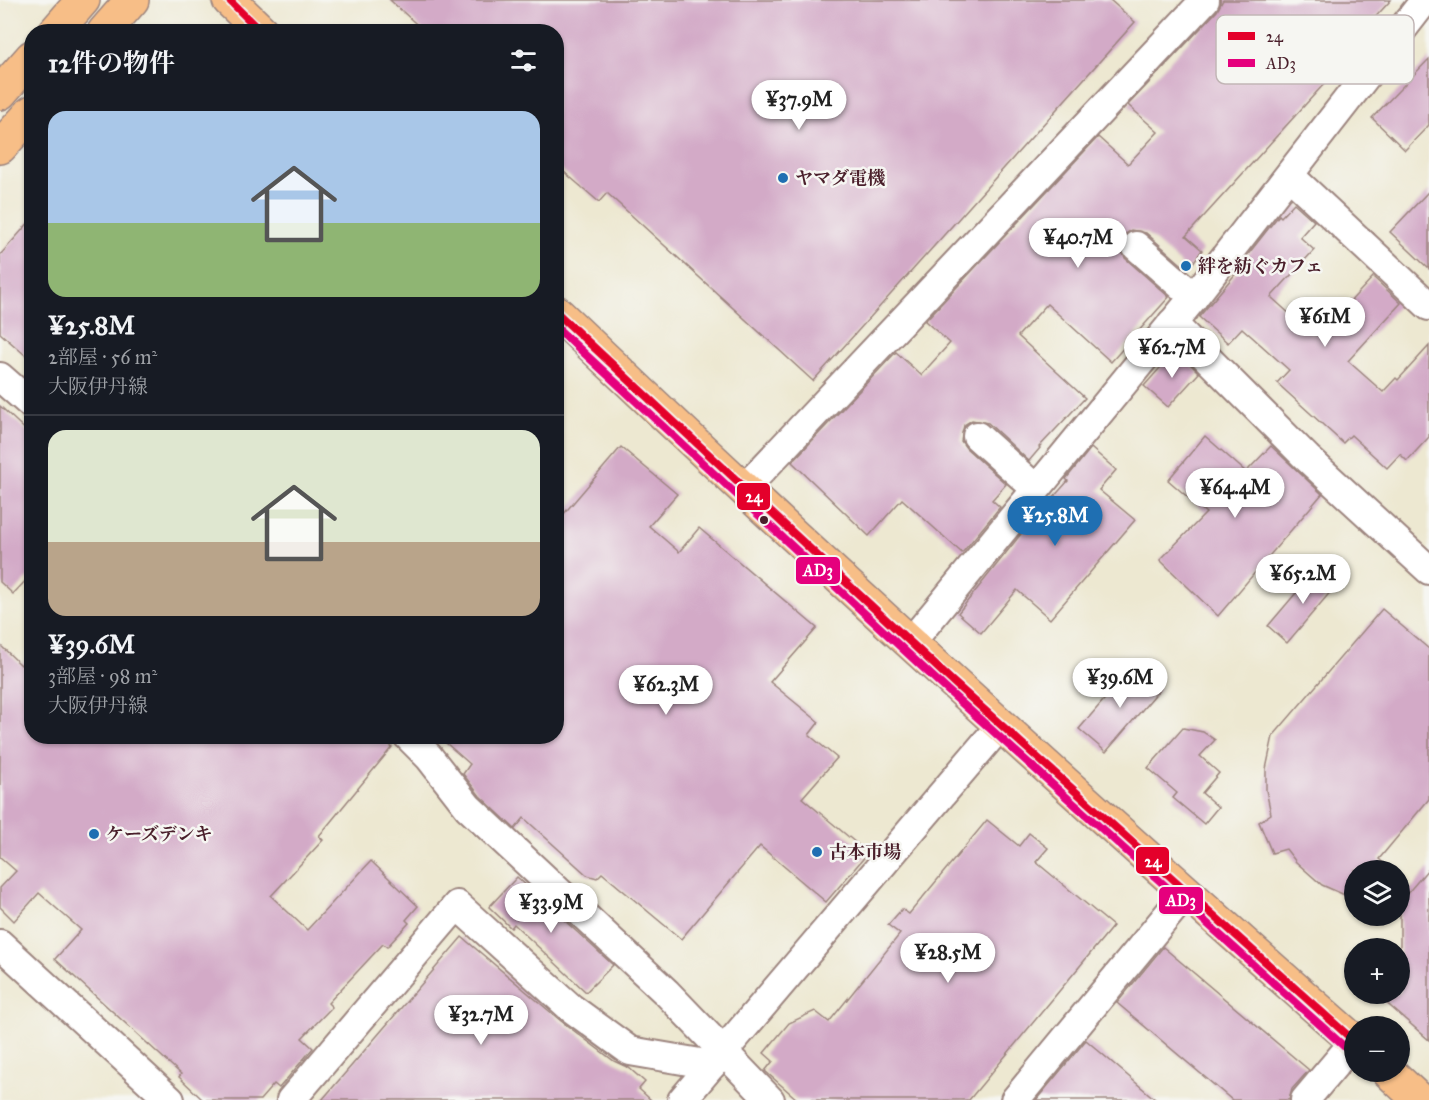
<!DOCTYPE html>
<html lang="ja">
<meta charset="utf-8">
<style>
:root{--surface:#171b24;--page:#242831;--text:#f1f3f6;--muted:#9ea1a6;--line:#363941;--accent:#1f6fb2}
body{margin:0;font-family:"IM FELL Great Primer","Noto Serif JP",serif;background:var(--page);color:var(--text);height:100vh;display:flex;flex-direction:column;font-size:22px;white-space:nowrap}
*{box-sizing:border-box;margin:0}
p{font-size:20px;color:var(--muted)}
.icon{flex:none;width:33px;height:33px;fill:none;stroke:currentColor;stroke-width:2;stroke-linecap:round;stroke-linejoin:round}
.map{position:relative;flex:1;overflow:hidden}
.side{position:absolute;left:24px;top:24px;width:540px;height:720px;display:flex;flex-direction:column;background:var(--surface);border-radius:24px;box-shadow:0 2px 4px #0004}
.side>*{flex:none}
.controls{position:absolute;left:1344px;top:860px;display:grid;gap:12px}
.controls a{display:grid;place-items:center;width:66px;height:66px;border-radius:50%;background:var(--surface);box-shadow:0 2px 4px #0004;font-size:30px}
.price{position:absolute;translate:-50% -51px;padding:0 14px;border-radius:21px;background:#fff;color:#222;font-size:20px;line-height:39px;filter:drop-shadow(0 2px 3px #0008)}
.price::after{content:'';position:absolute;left:50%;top:36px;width:18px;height:14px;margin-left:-9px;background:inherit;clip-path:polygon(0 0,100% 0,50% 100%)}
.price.on{background:var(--accent);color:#fff}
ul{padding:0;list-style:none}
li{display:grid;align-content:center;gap:12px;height:318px;padding:0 24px}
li+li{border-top:2px solid var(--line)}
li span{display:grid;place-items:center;height:186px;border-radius:18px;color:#555}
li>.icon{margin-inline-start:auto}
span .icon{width:108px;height:108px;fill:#fffc;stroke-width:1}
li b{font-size:26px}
h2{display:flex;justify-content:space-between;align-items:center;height:72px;padding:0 24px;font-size:26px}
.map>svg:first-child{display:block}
.building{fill:#d3aac7}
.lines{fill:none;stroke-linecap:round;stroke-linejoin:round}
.minor-casing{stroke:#9c847e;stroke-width:32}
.major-casing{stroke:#9c847e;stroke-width:36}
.minor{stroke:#fff;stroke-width:28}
.major{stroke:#f7be87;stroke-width:33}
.bus-1-casing{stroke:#f6f6f2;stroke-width:12}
.bus-2-casing{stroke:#f6f6f2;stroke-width:12}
.bus-1{stroke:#e4002b;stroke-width:8}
.bus-2{stroke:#e5007d;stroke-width:8}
.poi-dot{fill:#1f6fb2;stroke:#f6f6f2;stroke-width:2}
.bus-dot{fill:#4a1f2b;stroke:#f6f6f2;stroke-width:2}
.labels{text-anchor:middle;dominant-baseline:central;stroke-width:5;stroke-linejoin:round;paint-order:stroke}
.poi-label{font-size:18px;font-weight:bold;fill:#4a1f2b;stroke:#f6f6f2;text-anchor:start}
.key{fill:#f6f6f2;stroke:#c2b6b6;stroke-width:1.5}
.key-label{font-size:16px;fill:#4a1f2b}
.line-badge{stroke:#f6f6f2;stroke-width:2}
.badge-label{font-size:16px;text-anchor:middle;font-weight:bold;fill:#fff}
</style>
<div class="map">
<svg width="1429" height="1100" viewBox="0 0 1429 1100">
<rect width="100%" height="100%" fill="#f6f6f2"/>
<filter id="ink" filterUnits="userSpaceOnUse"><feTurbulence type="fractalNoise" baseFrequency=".0167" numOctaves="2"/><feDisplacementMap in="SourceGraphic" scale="12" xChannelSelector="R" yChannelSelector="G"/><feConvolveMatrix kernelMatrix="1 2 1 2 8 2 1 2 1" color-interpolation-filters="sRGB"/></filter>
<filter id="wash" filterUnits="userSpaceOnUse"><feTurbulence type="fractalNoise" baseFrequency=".008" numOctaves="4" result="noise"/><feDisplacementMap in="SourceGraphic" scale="24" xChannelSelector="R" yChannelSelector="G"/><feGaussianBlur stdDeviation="1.35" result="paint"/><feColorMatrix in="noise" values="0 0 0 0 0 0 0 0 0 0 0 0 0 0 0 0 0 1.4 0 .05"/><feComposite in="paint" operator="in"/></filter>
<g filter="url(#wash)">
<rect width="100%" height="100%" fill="#ede8d1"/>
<g id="blocks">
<g class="building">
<path d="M390 0H1110L1135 22 813 381 607 193 599 202 556 165V32H425Z"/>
<path d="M1223 0H1391L1359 35 1364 40 1186 236 1202 250 1188 270 1146 233 1131 230 1123 236 1120 243 1125 258 1169 297 1111 362 1047 304 1018 336 1085 398 1039 447 1040 448 1029 461 988 423 972 420 964 425 961 441 966 448 1006 484 992 500 1000 507 962 553 902 499 869 536 792 462 896 352 921 375 950 343 925 321 1098 137 1128 164 1158 132 1128 105 1217 11Z"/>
<path d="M1429 59V125L1405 150 1372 118Z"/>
<path d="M1429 191V269L1390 232Z"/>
<path d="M1294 203 1314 221 1300 237 1314 250 1271 297 1312 334 1341 302 1346 306 1373 277 1401 303 1348 361 1383 392 1396 378 1398 380 1429 346V437L1407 461 1400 454 1387 468 1351 435 1343 443 1277 383 1289 370 1242 328 1228 343 1199 317 1248 259 1246 257 1279 215 1281 217Z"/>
<path d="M32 219V361L0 333V255Z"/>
<path d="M1176 350 1199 373 1168 407 1144 386Z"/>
<path d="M0 406 32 436V574L13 594 0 582Z"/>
<path d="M1205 436 1246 472 1271 446 1322 494 1218 616 1160 560 1206 513 1168 480Z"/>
<path d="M621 447 677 494 649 526 679 552 699 528 817 628 770 682 819 722 809 735 837 758 802 798 868 853 826 902 760 846 681 939 602 873 597 878 587 875 524 818 515 829 480 796 463 774 470 764 438 736H556V523Z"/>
<path d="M1091 448 1116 470 1099 490 1135 520 1050 619 1017 590 981 633 958 613 1025 529 1068 481 1066 479Z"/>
<path d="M1319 566 1338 583 1287 643 1268 626Z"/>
<path d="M1382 609 1429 649V799L1379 859 1391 870H1354V899L1322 885 1296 862 1286 849 1272 853 1259 822 1271 814 1266 790V769L1273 736Z"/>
<path d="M0 645 21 665 32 654V736H380L392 747 319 836 323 840 271 896 307 930 371 861 418 906 406 920 409 923 387 947 383 944 328 1003 332 1007 302 1038 313 1048 279 1088 274 1084 260 1100H203L179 1077 181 1074 55 959 81 930 39 893 14 921 0 907V888L16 871 0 857Z"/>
<path d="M1133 666 1160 689 1106 752 1079 729Z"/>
<path d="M1183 728 1203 732 1215 740 1200 756 1219 773 1202 793 1218 807 1204 824 1173 798 1177 793 1148 768Z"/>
<path d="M987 820 1019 846 1029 833 1048 848 1036 862 1113 926 969 1100H798L765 1071 773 1061 764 1053 789 1023 815 1011 829 1022 900 934 888 925 902 909 909 914Z"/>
<path d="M1429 868V1040L1375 993H1400V902Z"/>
<path d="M517 877 613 965 586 992 514 924 511 928 489 907Z"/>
<path d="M462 937 561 1021 614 1061 629 1068 645 1082 639 1089 651 1100H322Z"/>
<path d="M1163 947 1309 1070 1292 1089 1289 1100H1232L1117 1003Z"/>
<path d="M1086 1040 1156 1100H1036Z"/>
</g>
</g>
</g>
<g filter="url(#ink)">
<use href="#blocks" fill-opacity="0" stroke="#9c847e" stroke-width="1.5"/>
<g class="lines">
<g class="minor-casing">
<g id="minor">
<path d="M1290 176 1429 306"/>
<path d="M1136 246 1194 297"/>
<path d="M1172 323 1307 458 1429 570"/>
<path d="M0 377 32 405"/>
<path d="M977 436 1035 488"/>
<path d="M743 490 1205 0"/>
<path d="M911 642 1194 297 1425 0"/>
<path d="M408 736 429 757 468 807 667 993 770 1100"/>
<path d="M0 944 170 1100"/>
<path d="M291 1100 457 905 571 1008 630 1051 712 1065"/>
<path d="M682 1100 1000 726"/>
<path d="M1015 1100 1186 893"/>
<path d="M1305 1100 1354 1042"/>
</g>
</g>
<g class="major-casing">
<g id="major">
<path d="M229 0 262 32"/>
<path d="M55 32 83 0"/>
<path d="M104 32 132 0"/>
<path d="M0 93 32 57"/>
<path d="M0 147 32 112"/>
<path d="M556 312C817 561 1084 803 1354 1041"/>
<path d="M1388 1071 1419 1100"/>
</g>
</g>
<use href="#minor" class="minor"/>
<use href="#major" class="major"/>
<g class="bus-1-casing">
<g id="bus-1">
<path d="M229 0 261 32"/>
<path d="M556 312 952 681 1354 1041"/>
</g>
</g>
<g class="bus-2-casing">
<path id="bus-2" d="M556 327 945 688 1347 1049"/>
</g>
<use href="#bus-1" class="bus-1"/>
<use href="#bus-2" class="bus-2"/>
</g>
</g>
<g class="poi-dot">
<circle cx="783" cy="178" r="6"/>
<circle cx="1186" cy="266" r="6"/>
<circle cx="94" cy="834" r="6"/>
<circle cx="817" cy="852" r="6"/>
</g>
<circle class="bus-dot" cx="764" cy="520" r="5"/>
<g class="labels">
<g class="poi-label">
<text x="795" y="178">ヤマダ電機</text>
<text x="1198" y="266">絆を紡ぐカフェ</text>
<text x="106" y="834">ケーズデンキ</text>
<text x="829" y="852">古本市場</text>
</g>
</g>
<rect x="1216" y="15" width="198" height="69" rx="9" class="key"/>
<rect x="1228" y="32" width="27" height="8" fill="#e4002b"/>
<rect x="1228" y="59" width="27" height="8" fill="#e5007d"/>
<g class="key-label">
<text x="1266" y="42">24</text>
<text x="1266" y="69">AD3</text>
</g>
<g class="line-badge">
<rect x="736" y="482" width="35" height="29" rx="6" fill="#e4002b"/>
<rect x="795" y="556" width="46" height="29" rx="6" fill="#e5007d"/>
<rect x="1135" y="846" width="35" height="29" rx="6" fill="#e4002b"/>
<rect x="1158" y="886" width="46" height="29" rx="6" fill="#e5007d"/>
</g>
<g class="badge-label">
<text x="754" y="502">24</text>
<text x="818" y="576">AD3</text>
<text x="1153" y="867">24</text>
<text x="1181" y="906">AD3</text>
</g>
</svg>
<div class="controls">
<a><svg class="icon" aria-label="layers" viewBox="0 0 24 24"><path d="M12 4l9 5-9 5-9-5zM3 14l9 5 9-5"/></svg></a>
<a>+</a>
<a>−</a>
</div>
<b class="price" style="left:799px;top:131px">¥37.9M</b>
<b class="price" style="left:1078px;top:269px">¥40.7M</b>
<b class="price" style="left:1325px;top:348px">¥61M</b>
<b class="price" style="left:1172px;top:379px">¥62.7M</b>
<b class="price" style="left:1235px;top:519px">¥64.4M</b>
<b class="price on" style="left:1055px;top:547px">¥25.8M</b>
<b class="price" style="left:1303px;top:605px">¥65.2M</b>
<b class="price" style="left:1120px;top:709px">¥39.6M</b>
<b class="price" style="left:666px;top:716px">¥62.3M</b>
<b class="price" style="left:551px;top:934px">¥33.9M</b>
<b class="price" style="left:948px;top:984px">¥28.5M</b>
<b class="price" style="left:481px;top:1046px">¥32.7M</b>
<section class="side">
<h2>12件の物件<svg class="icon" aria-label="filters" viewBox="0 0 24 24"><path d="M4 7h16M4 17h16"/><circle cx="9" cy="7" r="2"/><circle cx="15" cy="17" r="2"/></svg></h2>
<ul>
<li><span style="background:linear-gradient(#a9c7e8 60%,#8fb573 0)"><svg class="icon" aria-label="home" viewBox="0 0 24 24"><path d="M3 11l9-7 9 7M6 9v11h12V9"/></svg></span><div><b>¥25.8M</b><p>2部屋 · 56 m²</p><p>大阪伊丹線</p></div></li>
<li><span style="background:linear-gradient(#dfe7d0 60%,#b9a48a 0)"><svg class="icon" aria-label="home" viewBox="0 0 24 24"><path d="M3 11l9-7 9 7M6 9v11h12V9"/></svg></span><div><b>¥39.6M</b><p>3部屋 · 98 m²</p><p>大阪伊丹線</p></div></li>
</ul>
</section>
</div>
